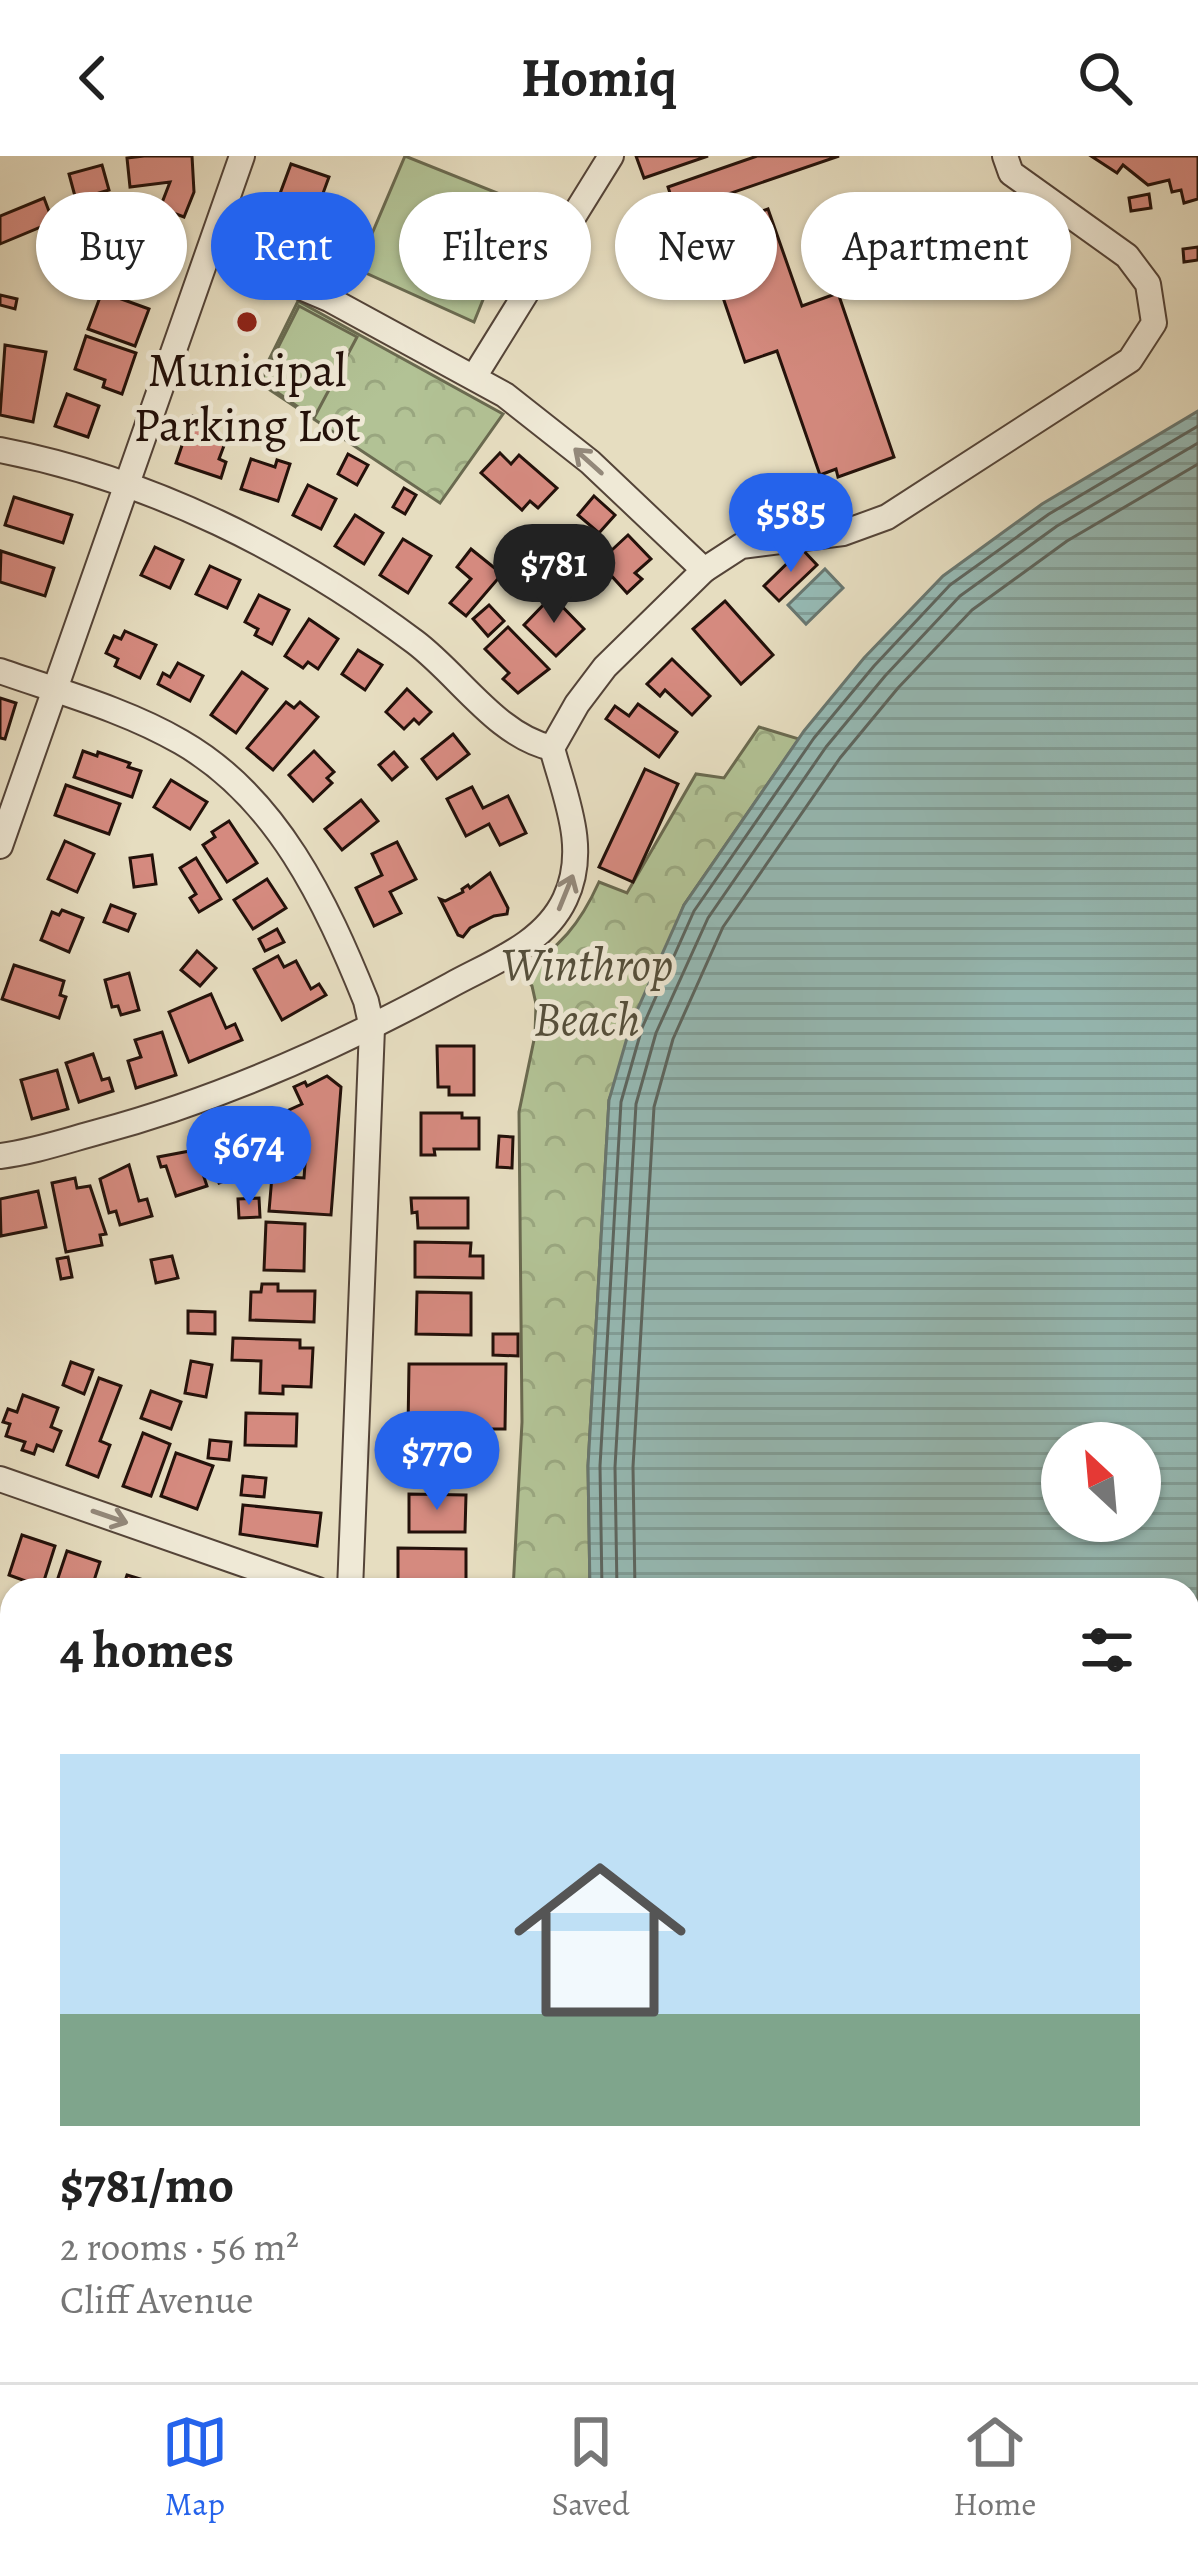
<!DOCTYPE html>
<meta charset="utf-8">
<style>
:root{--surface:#fff;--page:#f2f2f2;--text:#222;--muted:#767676;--line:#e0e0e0;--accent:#2563eb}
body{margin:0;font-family:Alegreya,serif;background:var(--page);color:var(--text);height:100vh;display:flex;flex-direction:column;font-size:45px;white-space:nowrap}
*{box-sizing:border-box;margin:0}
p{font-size:39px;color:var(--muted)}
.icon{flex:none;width:66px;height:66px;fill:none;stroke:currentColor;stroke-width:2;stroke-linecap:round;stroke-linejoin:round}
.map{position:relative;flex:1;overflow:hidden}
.drawer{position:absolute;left:0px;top:1422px;width:1200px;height:804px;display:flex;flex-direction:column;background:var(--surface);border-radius:36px 36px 0 0;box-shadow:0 3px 9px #0004}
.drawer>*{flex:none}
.banner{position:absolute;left:36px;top:36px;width:1128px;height:108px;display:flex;gap:24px}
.needle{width:78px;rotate:334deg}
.tools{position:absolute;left:1041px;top:1266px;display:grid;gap:24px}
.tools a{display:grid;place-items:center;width:120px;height:120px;border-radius:50%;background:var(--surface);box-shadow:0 3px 9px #0004;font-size:60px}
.price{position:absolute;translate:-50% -102px;padding:0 27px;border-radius:42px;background:var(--accent);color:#fff;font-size:39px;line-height:78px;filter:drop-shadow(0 3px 6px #0008)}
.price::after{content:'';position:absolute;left:50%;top:72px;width:36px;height:27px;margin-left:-18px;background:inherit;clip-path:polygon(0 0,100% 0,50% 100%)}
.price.current{background:#222;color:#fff}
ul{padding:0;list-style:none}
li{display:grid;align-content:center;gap:24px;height:636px;padding:0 60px}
li span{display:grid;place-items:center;height:372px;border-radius:0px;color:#555}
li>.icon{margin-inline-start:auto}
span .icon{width:216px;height:216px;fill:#fffc;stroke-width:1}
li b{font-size:51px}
h2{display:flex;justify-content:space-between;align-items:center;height:144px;padding:0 60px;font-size:51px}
.tag{padding:0 42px;border-radius:54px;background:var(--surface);box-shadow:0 3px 9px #0004;font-size:42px;line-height:108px}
.tag.current{background:var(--accent);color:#fff}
header{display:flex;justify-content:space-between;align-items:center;height:156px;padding:0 60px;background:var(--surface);font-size:54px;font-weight:600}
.dock{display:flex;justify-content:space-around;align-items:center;height:168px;border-top:3px solid var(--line);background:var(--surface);font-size:33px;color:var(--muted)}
.dock a{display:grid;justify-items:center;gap:6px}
.dock .current{color:var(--accent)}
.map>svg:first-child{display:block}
.forest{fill:url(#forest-crowns);stroke:#6a6a50;stroke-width:3}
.pitch{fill:#b2c295;stroke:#6a6a50;stroke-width:3}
.water{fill:url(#water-rules);stroke:#687771;stroke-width:3;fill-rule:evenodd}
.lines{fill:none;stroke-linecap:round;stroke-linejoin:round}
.shore{stroke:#5c6660;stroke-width:3}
.building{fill:#d58a7f;stroke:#23110a;stroke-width:3}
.minor-casing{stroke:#544438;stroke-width:28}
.secondary-casing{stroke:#23110a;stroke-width:38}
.minor{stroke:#efe9d6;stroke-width:24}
.secondary{stroke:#efe9d6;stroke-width:33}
.oneway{stroke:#93887a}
.poi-dot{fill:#8f2418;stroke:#efe9d6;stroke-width:4.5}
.labels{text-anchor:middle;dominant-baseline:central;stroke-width:10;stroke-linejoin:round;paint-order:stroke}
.poi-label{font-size:48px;fill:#23110a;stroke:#efe9d6}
.park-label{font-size:48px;font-style:italic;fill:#554f3b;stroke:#efe9d6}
</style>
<header><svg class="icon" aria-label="back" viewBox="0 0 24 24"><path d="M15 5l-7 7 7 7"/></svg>Homiq<svg class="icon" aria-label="search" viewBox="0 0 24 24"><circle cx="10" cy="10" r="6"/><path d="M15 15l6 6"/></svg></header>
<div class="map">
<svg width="1198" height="2226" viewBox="0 0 1198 2226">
<defs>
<pattern id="forest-crowns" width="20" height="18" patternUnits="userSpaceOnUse" patternTransform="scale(3)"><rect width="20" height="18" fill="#b2c295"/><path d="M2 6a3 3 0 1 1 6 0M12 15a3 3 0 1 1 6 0" fill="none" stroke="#99a67f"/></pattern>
<pattern id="water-rules" width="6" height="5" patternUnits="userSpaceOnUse" patternTransform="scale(3)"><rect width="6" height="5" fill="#96bbb6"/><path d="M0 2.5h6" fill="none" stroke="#81a09b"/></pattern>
</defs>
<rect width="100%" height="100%" fill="#e6ddc0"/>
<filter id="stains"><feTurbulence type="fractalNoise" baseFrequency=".00167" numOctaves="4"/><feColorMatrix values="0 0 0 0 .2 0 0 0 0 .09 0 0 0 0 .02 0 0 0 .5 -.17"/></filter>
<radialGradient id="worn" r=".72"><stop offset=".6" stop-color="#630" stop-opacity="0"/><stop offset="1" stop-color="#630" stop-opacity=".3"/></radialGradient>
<g class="forest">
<path d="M298 145 503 258 440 347 258 226Z"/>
<path d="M759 571 799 583 684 749 609 944 588 1310 590 1434H513L522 1266 519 956 535 879 536 848 532 830 520 816C560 792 580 768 599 726L627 737 696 618 724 622Z"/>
<path d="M690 2214H780L785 2226H699Z"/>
</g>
<g class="pitch">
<path d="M405 0 522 47 474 166 357 113Z"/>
<path d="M299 150 357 181 314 262 261 225Z"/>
</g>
<g class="water">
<path d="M1198 255V2226H785L780 2214H1188V1434H590L588 1310 609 944 631 868 684 749 804 575 864 502 943 420 1042 348ZM1062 1287H1140V1365H1062Z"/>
<path d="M825 413 843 432 806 468 788 449Z"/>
</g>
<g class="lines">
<g class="shore">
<path d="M602 1434 600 1310 621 946 642 872 694 755 814 582 874 510 950 429 1049 358 1198 270"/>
<path d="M617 1434 615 1311 636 948 656 877 708 762 826 591 885 520 960 440 1057 370 1198 287"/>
<path d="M635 1434 633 1311 654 951 673 883 723 771 840 602 898 532 972 454 1067 385 1198 308"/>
</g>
</g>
<g class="building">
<path d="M144 0H192L194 36 184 61 160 52 170 26 130 31 127 2Z"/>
<path d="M636 0H708L644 22Z"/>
<path d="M757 0H839L676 56 668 31Z"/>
<path d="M1091 0H1198V43L1184 47 1181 34 1172 36 1169 24 1148 29 1123 9 1117 17Z"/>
<path d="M291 8 329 21 311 70 324 74 319 89 268 70Z"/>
<path d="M102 9 109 34 76 44 69 18Z"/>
<path d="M1149 38 1151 52 1131 55 1129 42Z"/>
<path d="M44 42 53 66 0 88V60Z"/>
<path d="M768 53 802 150 838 137 894 301 838 321 836 313 820 319 777 195 745 206 702 80 716 75 712 65 727 59 730 66Z"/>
<path d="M125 65 175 83 160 124 110 105Z"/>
<path d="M1198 91V104L1184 106 1183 93Z"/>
<path d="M102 136 149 153 135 190 88 173Z"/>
<path d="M0 139 17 143 15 153 0 149Z"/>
<path d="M86 180 136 197 122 238 103 231 105 224 75 213Z"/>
<path d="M5 189 46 196 33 266 0 259Z"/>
<path d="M67 238 99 250 88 281 55 270Z"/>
<path d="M192 260 207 265 202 279 225 287 219 303 226 306 221 322 176 307Z"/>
<path d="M500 297 511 308 519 299 557 332 538 352 530 345 522 354 481 317Z"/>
<path d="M348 298 368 309 357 329 338 318Z"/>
<path d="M251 303 275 311 277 304 290 308 278 345 241 333Z"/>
<path d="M308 329 336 343 321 373 293 359Z"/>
<path d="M404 332 416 339 405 358 393 351Z"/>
<path d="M594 340 615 359 599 377 578 359Z"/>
<path d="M14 341 72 359 63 387 5 369Z"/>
<path d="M355 359 383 377 364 408 335 390Z"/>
<path d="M628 379 651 403 635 417 642 423 627 437 599 406Z"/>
<path d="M403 383 431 400 408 437 380 419Z"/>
<path d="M155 391 183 404 170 432 141 419Z"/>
<path d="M471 393 502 418 466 460 450 447 471 423 457 411Z"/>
<path d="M802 393 817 409 779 445 764 430Z"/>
<path d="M1 395 54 412 45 440 0 426Z"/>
<path d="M210 410 240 424 227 452 196 438Z"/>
<path d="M259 439 289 454 272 488 255 479 258 473 245 466Z"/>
<path d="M552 440 584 473 556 500 524 469Z"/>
<path d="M725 445 773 499 741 528 693 473Z"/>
<path d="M489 449 504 465 488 480 473 463Z"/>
<path d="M309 463 338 483 318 513 308 506 303 512 285 500Z"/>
<path d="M508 471 549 513 518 537 503 523 509 517 485 493Z"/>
<path d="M125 475 156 489 140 522 115 510 118 503 106 497 114 480 121 483Z"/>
<path d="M358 494 382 509 365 534 342 518Z"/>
<path d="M672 503 710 540 692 559 665 534 660 540 647 528Z"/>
<path d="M178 507 203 520 190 545 158 528 163 517 170 521Z"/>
<path d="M242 516 267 533 236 577 211 559Z"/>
<path d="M407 533 431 556 419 568 414 563 404 573 386 556Z"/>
<path d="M0 542 16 547 5 583 0 582Z"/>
<path d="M286 546 294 552 300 546 318 561 273 614 247 592Z"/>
<path d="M638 548 677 576 659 601 606 563 615 550 629 560Z"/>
<path d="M453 578 469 598 437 623 422 603Z"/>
<path d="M83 595 97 600 98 596 130 607 128 611 141 615 132 641 74 621Z"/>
<path d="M314 595 334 616 327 622 332 627 313 645 289 619Z"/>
<path d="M394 596 407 611 392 624 379 609Z"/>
<path d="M645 613 678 628 633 726 599 711Z"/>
<path d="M171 624 207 646 190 673 154 651Z"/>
<path d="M66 629 120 648 109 678 55 659Z"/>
<path d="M472 631 483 652 508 640 526 677 500 689 489 668 466 680 447 643Z"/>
<path d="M361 644 378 665 342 694 325 673Z"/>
<path d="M229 665 257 707 227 726 203 689 215 681 212 676Z"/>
<path d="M65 685 94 698 77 736 48 723Z"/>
<path d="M397 686 416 723 390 736 401 757 374 770 356 732 382 719 372 698Z"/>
<path d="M152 699 156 728 134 731 130 702Z"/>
<path d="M196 702 221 743 199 756 190 742 196 738 180 712Z"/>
<path d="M490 717 508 752 507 758 494 760 470 772 463 781 458 779 440 743 445 745 463 736 462 733 468 729 470 732Z"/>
<path d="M267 723 286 752 253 773 234 744Z"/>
<path d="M111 749 135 758 128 775 104 766Z"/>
<path d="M62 754 83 762 69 796 41 784 52 756 59 759Z"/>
<path d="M277 773 284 786 265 795 259 783Z"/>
<path d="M197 795 216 812 200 830 181 814Z"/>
<path d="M278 800 284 811 296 805 311 833 319 828 326 839 282 864 254 813Z"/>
<path d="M14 809 64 825 60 839 66 841 59 862 2 843Z"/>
<path d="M129 817 139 854 121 859 118 850 112 851 105 824Z"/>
<path d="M211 838 226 872 235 868 242 884 189 906 169 856Z"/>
<path d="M162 876 176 919 136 932 128 905 141 901 135 884Z"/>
<path d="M437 890H474V939H449V931H438Z"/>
<path d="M93 898 102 924 109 922 113 935 79 946 66 907Z"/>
<path d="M57 914 68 953 32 963 21 924Z"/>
<path d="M327 920 341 931 331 1059 269 1055 272 1020 304 1022 306 994 273 1010 254 970 302 948 294 931 305 926 307 930Z"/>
<path d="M421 957H462V962H479V993H434L435 999H421Z"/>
<path d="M239 976 242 984 249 981 260 1009 255 1011 258 1019 246 1024 243 1018 219 1027 204 991Z"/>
<path d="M499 980 513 981 512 1012 497 1011Z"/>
<path d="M195 994 207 1030 176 1040 166 1010 161 1011 158 1001Z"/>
<path d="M129 1009 139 1045 147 1043 152 1060 120 1069 116 1055 109 1057 100 1023Z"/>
<path d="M75 1022 77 1032 90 1030 106 1078 100 1079 102 1089 66 1096 52 1027Z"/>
<path d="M38 1035 46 1071 1 1080 0 1043Z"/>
<path d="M259 1042 260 1061 239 1062 238 1043Z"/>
<path d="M411 1042H468V1072H418L417 1056 412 1057Z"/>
<path d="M266 1066 305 1068 304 1115 264 1114Z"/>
<path d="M415 1086 471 1087 470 1100H483V1122L415 1121Z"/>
<path d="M172 1100 178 1122 156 1127 151 1104Z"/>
<path d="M68 1101 72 1121 61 1123 57 1103Z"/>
<path d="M262 1128H278V1135H315L314 1166 250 1164 251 1136H261Z"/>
<path d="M417 1136 471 1137V1179L416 1178Z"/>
<path d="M188 1155 215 1156V1178L188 1177Z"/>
<path d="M493 1178H518V1200L493 1199Z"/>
<path d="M233 1182 300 1184V1192H313L311 1231 283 1230V1238L260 1237 261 1205 232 1204Z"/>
<path d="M191 1205 212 1209 206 1241 185 1237Z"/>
<path d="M71 1206 93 1214 84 1238 63 1229Z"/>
<path d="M409 1208H506L505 1273H408Z"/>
<path d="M99 1222 121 1230 100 1285 110 1289 98 1321 67 1309Z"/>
<path d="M151 1235 181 1246 171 1273 141 1262Z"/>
<path d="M23 1239 58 1252 51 1271 61 1275 53 1295 37 1289 34 1298 22 1294 25 1286 6 1280 10 1268 3 1266 8 1253 17 1256Z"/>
<path d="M246 1257 297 1258 296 1290 245 1289Z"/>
<path d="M143 1277 170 1288 151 1340 123 1330Z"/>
<path d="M210 1284 231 1286 229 1304 208 1302Z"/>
<path d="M406 1288H477V1301H466L465 1325H406Z"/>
<path d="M176 1297 213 1310 197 1353 161 1340Z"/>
<path d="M243 1320 266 1322 264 1341 241 1339Z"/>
<path d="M409 1338 466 1339 465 1376H409Z"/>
<path d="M243 1349 321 1357 317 1390 240 1378Z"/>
<path d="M22 1379 55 1390 42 1431 9 1419Z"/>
<path d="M398 1392 466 1393V1432L398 1431Z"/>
<path d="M67 1395 100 1406 91 1434H54Z"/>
<path d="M127 1419 160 1429 158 1434H122Z"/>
<path d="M0 1476 12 1480V1499L6 1519 0 1517Z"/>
<path d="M0 1702 12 1706V1732L3 1760Z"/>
<path d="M0 1770 12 1774 0 1795Z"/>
<path d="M0 2027 7 2081 0 2082Z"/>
<path d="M12 2154V2191L0 2192V2156Z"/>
<path d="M440 2214H500L501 2226H440Z"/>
</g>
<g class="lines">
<g class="minor-casing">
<g id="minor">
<path d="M211 93 329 143 505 239 590 306 704 414"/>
<path d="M474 221 611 0"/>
<path d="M0 294C150 323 294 395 415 486 459 519 497 580 552 592"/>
<path d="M0 515C60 536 126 554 181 586 277 641 326 746 366 845L372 872 350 1434"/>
<path d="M0 690 242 0"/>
<path d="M0 1000C33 996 65 985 98 976 222 943 339 890 451 829 493 806 544 788 565 743 589 693 565 641 552 592L577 548 605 511 704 414 741 390 843 377 887 361 1130 204 1154 167 1148 128 1127 100 1011 17 1005 0"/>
<path d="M0 1323 318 1434"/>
<path d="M0 2113 12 2111"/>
<path d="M403 2214 404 2226"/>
</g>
</g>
<g class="secondary-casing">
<g id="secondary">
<path d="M0 1845 12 1850"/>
<path d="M644 2214 653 2226"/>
</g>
</g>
<use href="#minor" class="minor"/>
<use href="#secondary" class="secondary"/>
</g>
<defs><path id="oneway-shaft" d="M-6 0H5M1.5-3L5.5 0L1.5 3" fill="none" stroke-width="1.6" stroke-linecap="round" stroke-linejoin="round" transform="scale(3)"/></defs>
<g class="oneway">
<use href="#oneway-shaft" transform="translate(588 305) rotate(-138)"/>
<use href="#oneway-shaft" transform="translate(566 736) rotate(-68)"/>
<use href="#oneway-shaft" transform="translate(110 1361) rotate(19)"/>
</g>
<circle class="poi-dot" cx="247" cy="166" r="12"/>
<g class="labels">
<g class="poi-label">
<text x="247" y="214">Municipal<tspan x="247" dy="55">Parking Lot</tspan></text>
</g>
<g class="park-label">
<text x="587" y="808">Winthrop<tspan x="587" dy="55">Beach</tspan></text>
</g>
</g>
<rect width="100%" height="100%" filter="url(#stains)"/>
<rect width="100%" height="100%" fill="url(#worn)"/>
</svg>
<div class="tools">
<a><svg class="needle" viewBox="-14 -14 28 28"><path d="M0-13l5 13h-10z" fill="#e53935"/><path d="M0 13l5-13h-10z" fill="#767676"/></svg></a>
</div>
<b class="price" style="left:791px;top:419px">$585</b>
<b class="price current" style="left:554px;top:470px">$781</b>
<b class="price" style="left:249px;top:1052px">$674</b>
<b class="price" style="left:437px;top:1357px">$770</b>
<div class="banner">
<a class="tag">Buy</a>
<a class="tag current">Rent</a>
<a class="tag">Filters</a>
<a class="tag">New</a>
<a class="tag">Apartment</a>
</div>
<section class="drawer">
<h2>4 homes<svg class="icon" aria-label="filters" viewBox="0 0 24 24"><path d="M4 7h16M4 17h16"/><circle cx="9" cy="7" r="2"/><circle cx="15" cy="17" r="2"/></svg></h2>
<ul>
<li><span style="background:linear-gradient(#bfe0f5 70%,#7fa58c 0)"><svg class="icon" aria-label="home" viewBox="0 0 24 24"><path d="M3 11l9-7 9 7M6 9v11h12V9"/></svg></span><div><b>$781/mo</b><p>2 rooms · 56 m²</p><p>Cliff Avenue</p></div></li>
</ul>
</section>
</div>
<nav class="dock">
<a class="current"><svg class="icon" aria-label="map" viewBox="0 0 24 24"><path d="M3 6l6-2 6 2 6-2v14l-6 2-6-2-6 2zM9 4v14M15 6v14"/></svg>Map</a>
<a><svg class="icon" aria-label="saved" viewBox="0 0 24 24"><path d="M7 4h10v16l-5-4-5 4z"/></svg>Saved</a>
<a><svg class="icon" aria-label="home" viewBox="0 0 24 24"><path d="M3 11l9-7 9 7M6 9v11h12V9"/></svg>Home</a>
</nav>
